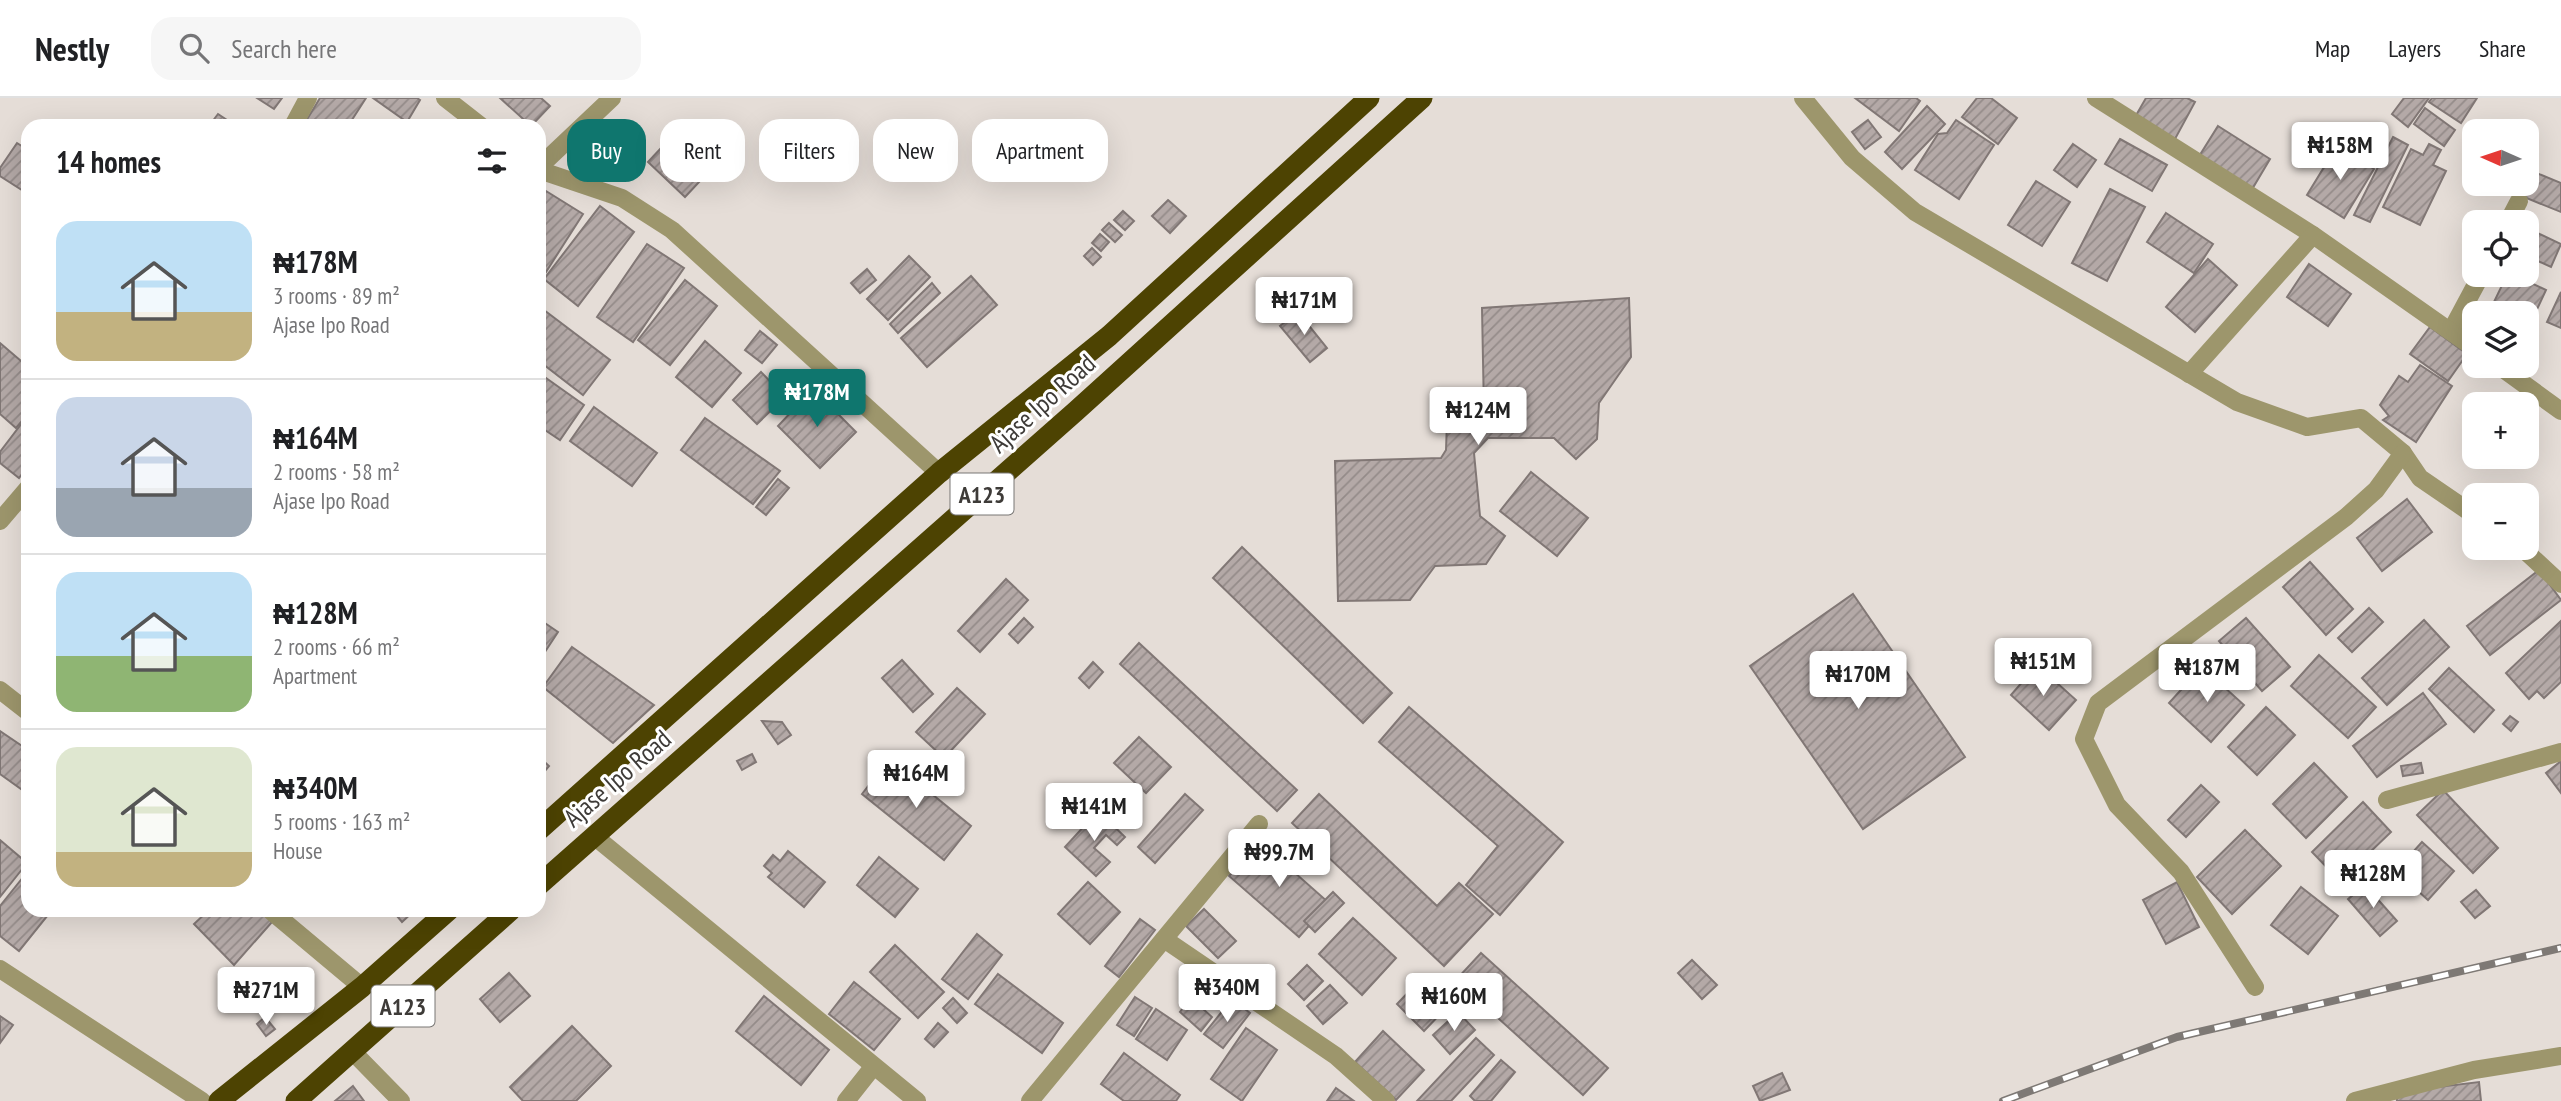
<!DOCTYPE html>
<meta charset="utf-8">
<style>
:root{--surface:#fff;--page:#f6f6f6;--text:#202124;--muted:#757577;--line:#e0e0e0;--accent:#0f766e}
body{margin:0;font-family:"PT Sans Narrow",sans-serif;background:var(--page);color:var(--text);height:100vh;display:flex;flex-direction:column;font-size:26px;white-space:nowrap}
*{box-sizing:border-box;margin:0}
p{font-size:23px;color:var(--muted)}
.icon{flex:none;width:38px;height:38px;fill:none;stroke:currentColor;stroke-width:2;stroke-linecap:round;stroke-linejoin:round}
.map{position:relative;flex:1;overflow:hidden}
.drawer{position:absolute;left:21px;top:21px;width:525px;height:798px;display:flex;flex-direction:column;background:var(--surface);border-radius:21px;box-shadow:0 7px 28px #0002}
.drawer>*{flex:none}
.banner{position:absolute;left:567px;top:21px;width:665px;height:63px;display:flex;gap:14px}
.needle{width:46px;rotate:273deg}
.tools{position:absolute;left:2462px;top:21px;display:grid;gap:14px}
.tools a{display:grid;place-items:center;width:77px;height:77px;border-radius:14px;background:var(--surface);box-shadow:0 7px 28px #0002;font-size:35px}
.price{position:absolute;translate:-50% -60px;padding:0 16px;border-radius:7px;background:#fff;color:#222;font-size:23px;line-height:46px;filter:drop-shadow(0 2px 4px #0008)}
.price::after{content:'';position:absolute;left:50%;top:42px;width:21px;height:16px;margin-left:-10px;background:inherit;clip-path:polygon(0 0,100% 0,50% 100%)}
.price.active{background:var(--accent);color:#fff}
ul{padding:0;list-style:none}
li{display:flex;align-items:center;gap:21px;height:175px;padding:0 35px}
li+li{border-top:2px solid var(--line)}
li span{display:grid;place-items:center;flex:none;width:196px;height:140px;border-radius:21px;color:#555}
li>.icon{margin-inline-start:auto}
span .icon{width:84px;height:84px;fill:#fffc;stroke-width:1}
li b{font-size:30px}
h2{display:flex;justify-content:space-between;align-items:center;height:84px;padding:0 35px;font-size:30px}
.pill{padding:0 24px;border-radius:21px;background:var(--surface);box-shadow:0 7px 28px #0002;font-size:24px;line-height:63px}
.pill.active{background:var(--accent);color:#fff}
header{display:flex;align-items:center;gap:42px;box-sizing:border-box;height:98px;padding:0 35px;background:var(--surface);border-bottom:2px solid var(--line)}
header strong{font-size:33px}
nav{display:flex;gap:38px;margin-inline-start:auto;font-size:24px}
.search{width:490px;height:63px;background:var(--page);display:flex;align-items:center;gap:18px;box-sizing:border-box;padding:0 24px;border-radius:21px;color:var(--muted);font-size:26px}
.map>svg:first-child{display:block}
.building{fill:url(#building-hatch);stroke:#817775;stroke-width:2}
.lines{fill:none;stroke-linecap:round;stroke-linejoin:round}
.minor{stroke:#9d966c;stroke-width:18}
.highway{stroke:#4d4302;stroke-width:21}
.rail-casing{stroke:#7e7975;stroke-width:8}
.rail{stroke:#fff;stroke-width:5;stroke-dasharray:16;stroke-linecap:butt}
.labels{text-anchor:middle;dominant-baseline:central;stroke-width:6;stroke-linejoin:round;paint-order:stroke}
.shield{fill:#fff;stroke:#787674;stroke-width:2}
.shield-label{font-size:24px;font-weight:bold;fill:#3e3b38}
.street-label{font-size:26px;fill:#3e3b38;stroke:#fff}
</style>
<header>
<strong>Nestly</strong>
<div class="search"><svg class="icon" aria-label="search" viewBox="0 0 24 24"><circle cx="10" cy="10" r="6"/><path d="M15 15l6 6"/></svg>Search here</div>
<nav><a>Map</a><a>Layers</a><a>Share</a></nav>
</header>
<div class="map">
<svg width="2561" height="1003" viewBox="0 0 2561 1003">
<defs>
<pattern id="building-hatch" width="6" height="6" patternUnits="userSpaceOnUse" patternTransform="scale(1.75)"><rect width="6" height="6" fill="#b4a9a7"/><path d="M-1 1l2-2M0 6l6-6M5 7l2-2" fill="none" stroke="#948b89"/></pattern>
</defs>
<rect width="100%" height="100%" fill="#e5ddd7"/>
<g class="building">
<path d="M257 0H282L274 11Z"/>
<path d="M320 0H366L348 28H303Z"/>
<path d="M373 0H417L420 2 407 24Z"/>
<path d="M500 0H541L550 8 531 28Z"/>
<path d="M1855 0H1916L1920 3 1899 33Z"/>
<path d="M1977 0H1991L2017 20 1998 46 1962 19Z"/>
<path d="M2146 0H2187L2195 4 2175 41 2135 19Z"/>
<path d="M2404 0H2429L2408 29 2392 16Z"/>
<path d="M2432 0H2477L2461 25 2429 4Z"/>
<path d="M1927 8 1945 26 1902 71 1885 54Z"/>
<path d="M2425 10 2455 32 2444 48 2414 26Z"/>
<path d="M218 16 236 28H209Z"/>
<path d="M1868 22 1881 39 1865 51 1852 34Z"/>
<path d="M1956 22 1994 47 1959 101 1915 72 1938 36 1947 35Z"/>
<path d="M2218 28 2270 61 2251 93 2198 60Z"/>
<path d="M677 33 714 68 685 99 648 64Z"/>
<path d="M2393 39 2408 47 2370 124 2354 117Z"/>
<path d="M2120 41 2167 67 2152 93 2105 66Z"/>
<path d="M17 45 28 52V96L0 78V70Z"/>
<path d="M2073 46 2096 62 2077 89 2054 72Z"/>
<path d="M2429 46 2441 52 2433 67 2446 73 2420 127 2383 109 2411 51 2423 57Z"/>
<path d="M2337 48 2374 71 2344 120 2307 97Z"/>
<path d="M2534 74 2561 85V114L2524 99Z"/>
<path d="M2036 83 2070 104 2042 148 2008 127Z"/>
<path d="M2110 91 2145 109 2107 183 2072 165Z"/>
<path d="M546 93 583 116 539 185V103Z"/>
<path d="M1168 102 1186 118 1170 135 1152 118Z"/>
<path d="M600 108 634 134 578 208 544 181Z"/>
<path d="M1123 113 1134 123 1125 132 1114 122Z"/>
<path d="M2166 115 2213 146 2194 175 2147 144Z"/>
<path d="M1109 125 1122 137 1115 144 1102 132Z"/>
<path d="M2527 130 2561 146 2551 169 2527 158Z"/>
<path d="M1100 136 1109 144 1101 153 1092 145Z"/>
<path d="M647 146 684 170 633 244 597 219Z"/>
<path d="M1092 150 1101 159 1093 167 1084 158Z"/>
<path d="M909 158 930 179 888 222 867 201Z"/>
<path d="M2208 161 2237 187 2195 234 2166 209Z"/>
<path d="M2309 166 2351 196 2328 228 2287 199Z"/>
<path d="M867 171 876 182 860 195 851 185Z"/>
<path d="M2507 177H2514L2546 192 2531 224 2527 222V215H2513L2493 206Z"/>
<path d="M971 178 997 207 927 269 901 240Z"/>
<path d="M685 182 717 208 670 267 638 242Z"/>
<path d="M932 185 940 195 898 235 890 226Z"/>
<path d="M2561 194V230L2547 224Z"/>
<path d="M1629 200 1631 259 1599 305 1597 341 1576 361 1554 340H1488L1474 355 1480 418 1505 438 1486 466 1435 468 1410 502 1338 503 1335 363 1441 360 1446 352 1447 323 1455 312 1484 314 1482 210Z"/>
<path d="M540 209 610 262 583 297 539 263Z"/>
<path d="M1298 214 1327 250 1310 264 1280 228Z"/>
<path d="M2430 229 2467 256 2448 283 2410 256Z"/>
<path d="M760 233 777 247 762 265 745 252Z"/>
<path d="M705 243 741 275 712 309 676 279Z"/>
<path d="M0 245 28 269V316L16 330 0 316Z"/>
<path d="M2420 267 2452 288 2416 344 2383 322 2389 318 2380 307 2399 278 2408 284Z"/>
<path d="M761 274 785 299 757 326 733 302Z"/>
<path d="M539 275 584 307 560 342 539 328Z"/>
<path d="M813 291 856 334 820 370 778 328Z"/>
<path d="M594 309 657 355 632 388 570 343Z"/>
<path d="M705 320 780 373 753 406 681 352Z"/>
<path d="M25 321 28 323V368L19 380 0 365V354Z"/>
<path d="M1531 374 1588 420 1557 458 1500 413Z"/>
<path d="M778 381 789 390 766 417 756 409Z"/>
<path d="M2407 401 2432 434 2382 473 2357 440Z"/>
<path d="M1242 449 1392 595 1363 625 1213 480Z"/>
<path d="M2310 464 2353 511 2326 537 2283 489Z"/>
<path d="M2539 472 2561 502 2490 557 2467 528Z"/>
<path d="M1006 481 1028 502 980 554 958 533Z"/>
<path d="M1853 496 1965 659 1863 731 1750 568Z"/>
<path d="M2369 510 2383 524 2352 554 2338 540Z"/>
<path d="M1024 520 1033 529 1018 545 1009 536Z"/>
<path d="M2246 520 2290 569 2262 593 2219 543Z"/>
<path d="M539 521 558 534 539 563Z"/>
<path d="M2424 522 2449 549 2387 607 2362 580Z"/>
<path d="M2561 523V584L2544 600 2537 593 2529 601 2506 575Z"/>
<path d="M1139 545 1297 692 1277 713 1120 566Z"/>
<path d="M572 549 654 607 613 645 543 589Z"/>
<path d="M2319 557 2376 609 2348 640 2291 588Z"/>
<path d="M902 562 933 596 913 614 882 580Z"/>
<path d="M1093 564 1103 574 1089 590 1079 580Z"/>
<path d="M2037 567 2076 602 2049 632 2011 597Z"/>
<path d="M2202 569 2244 607 2211 644 2169 605Z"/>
<path d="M2449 570 2494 612 2474 634 2429 591Z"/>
<path d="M957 590 985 616 944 660 916 634Z"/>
<path d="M2423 595 2446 626 2377 679 2353 648Z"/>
<path d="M1409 609 1563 744 1500 817 1466 787 1498 748 1379 644Z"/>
<path d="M2266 609 2295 637 2257 677 2228 649Z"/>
<path d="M2510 618 2518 624 2511 633 2503 626Z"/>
<path d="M762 623 782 624 791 637 778 646Z"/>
<path d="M0 633 28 652V696L0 676Z"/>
<path d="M1139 639 1171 669 1146 695 1114 665Z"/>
<path d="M752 656 756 664 742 672 737 663Z"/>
<path d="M539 659 549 668 539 680Z"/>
<path d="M889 661 971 728 944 762 862 696Z"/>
<path d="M2561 663V695L2546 675Z"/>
<path d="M2314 665 2347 699 2306 740 2273 706Z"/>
<path d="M2421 665 2423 675 2403 678 2401 668Z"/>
<path d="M2201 687 2219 704 2186 739 2168 722Z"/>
<path d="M2443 692 2498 750 2473 775 2417 717Z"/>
<path d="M1185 696 1203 712 1155 765 1138 749Z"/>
<path d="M1319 696 1437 808 1459 785 1493 816 1444 868 1292 725Z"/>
<path d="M2363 704 2391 734 2340 783 2312 754Z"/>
<path d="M1098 713 1125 739 1117 747 1106 737 1094 750 1110 764 1096 778 1065 749Z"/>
<path d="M2245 732 2281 768 2232 816 2197 779Z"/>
<path d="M0 742 27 765 0 799Z"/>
<path d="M1259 743 1329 805 1299 839 1229 778Z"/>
<path d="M2422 744 2454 773 2428 802 2396 773Z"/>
<path d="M788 753 825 784 804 809 768 779 772 775 764 768 773 757 780 763Z"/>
<path d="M879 759 918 791 895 819 857 787Z"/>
<path d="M28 773V812H52L19 853 0 838V808Z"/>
<path d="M1088 784 1120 814 1090 846 1058 816Z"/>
<path d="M2177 784 2199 829 2166 846 2143 802Z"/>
<path d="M2365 787 2397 823 2380 838 2348 801Z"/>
<path d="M2301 789 2338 818 2308 856 2271 827Z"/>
<path d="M2476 792 2490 808 2475 820 2461 804Z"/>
<path d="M1333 794 1344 805 1315 834 1304 823Z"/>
<path d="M1204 811 1236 843 1218 860 1186 828Z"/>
<path d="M209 812H261L272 824 234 867 194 826Z"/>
<path d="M392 812H415L402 824Z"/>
<path d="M1353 820 1396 860 1362 897 1319 856Z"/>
<path d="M1140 821 1155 832 1119 879 1105 868Z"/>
<path d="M977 836 1002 857 968 901 942 881Z"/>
<path d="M895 847 944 894 918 920 870 874Z"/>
<path d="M1481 855 1608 970 1583 997 1456 882Z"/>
<path d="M1692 862 1717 887 1702 901 1678 875Z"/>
<path d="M1307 867 1323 883 1304 902 1288 886Z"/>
<path d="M509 875 530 898 500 924 480 901Z"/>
<path d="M998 876 1063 925 1042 955 975 906Z"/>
<path d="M1420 882 1447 909 1424 933 1397 906Z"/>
<path d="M854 884 900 921 874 952 829 916Z"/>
<path d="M1330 887 1347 905 1323 926 1307 908Z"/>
<path d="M764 898 829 952 801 987 736 933Z"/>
<path d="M1135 899 1152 910 1134 938 1117 927Z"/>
<path d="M953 900 967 915 957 925 943 910Z"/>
<path d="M1191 900 1212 919 1201 933 1180 914Z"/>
<path d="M1232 901 1250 915 1223 950 1204 936Z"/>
<path d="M1156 911 1187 932 1167 962 1136 941Z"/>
<path d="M1458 914 1475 932 1450 956 1433 937Z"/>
<path d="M0 918 13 927 0 945Z"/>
<path d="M265 919 275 931 266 938 257 926Z"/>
<path d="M938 925 948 934 934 949 925 941Z"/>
<path d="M572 928 611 968 576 1003H523L510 989Z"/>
<path d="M1246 930 1277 952 1242 1003 1211 981Z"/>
<path d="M1383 933 1424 972 1396 1002 1355 964Z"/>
<path d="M1476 940 1494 957 1451 1003H1417Z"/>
<path d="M1124 955 1180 997 1176 1003H1124L1101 986Z"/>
<path d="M1501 962 1515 974 1491 1003H1475L1470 998Z"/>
<path d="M1782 975 1790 992 1760 1003 1753 988Z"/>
<path d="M2479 984 2481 1003H2397L2396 994Z"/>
<path d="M353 988 364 1003H335Z"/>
<path d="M1336 990 1354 1003H1327Z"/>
</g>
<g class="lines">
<g class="minor">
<path d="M445 0 481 28"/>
<path d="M1803 0 1852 60 1915 114 2237 304 2307 329 2361 320 2403 355 2420 380 2474 417"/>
<path d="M2096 0 2313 137"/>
<path d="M293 28 308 0"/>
<path d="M539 69 612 0"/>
<path d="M539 72 622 100 672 132 939 375"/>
<path d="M2508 124 2519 103"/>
<path d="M2451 233 2481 177"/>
<path d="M2499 268 2561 313"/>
<path d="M2189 276 2313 137 2474 250"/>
<path d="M0 423 28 390"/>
<path d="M2522 450 2561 486"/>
<path d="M0 592 28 614"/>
<path d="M2387 702 2561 654"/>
<path d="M594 738 917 1003"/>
<path d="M270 812 362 889"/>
<path d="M1164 841 1336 958 1386 1003"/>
<path d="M0 871 202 1003"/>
<path d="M2255 889 2181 774 2117 707 2084 641 2098 605 2346 419 2376 392 2403 355"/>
<path d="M352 953 401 1003"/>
<path d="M846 1003 873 969"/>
<path d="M1030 1003 1259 726"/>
<path d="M2355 1003 2474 972 2561 958"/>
</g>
<g class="highway">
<path d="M539 732 939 375 1109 238 1369 0"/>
<path d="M539 787 1076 313 1422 0"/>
<path d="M219 1003 362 889 449 812"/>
<path d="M296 1003 511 812"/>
</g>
<g class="rail-casing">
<path id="rail" d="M2003 1003 2177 939 2561 850"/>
</g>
<use href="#rail" class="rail"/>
</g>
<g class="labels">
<g class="shield">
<rect x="950.5" y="375.5" width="63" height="41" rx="5"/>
<rect x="371.5" y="887.5" width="63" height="41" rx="5"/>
</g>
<g class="shield-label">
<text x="982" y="396">A123</text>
<text x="403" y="908">A123</text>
</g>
<g class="street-label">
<text transform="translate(1042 305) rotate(-42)">Ajase Ipo Road</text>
<text transform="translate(617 680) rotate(-41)">Ajase Ipo Road</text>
</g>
</g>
</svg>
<div class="tools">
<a><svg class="needle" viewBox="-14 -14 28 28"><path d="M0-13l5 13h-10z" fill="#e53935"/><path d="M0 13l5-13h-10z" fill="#757577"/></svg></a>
<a><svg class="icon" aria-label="locate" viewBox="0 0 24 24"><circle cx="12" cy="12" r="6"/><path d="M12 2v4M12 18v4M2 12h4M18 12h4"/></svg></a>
<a><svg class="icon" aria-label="layers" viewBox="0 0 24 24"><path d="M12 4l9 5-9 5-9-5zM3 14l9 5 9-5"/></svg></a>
<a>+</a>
<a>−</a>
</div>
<b class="price" style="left:2340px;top:84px">₦158M</b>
<b class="price" style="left:1304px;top:239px">₦171M</b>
<b class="price active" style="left:817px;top:331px">₦178M</b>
<b class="price" style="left:1478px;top:349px">₦124M</b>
<b class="price" style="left:2043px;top:600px">₦151M</b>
<b class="price" style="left:2207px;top:606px">₦187M</b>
<b class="price" style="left:1858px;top:613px">₦170M</b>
<b class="price" style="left:916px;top:712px">₦164M</b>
<b class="price" style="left:1094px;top:745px">₦141M</b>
<b class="price" style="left:1279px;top:791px">₦99.7M</b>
<b class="price" style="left:2373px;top:812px">₦128M</b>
<b class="price" style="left:1227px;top:926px">₦340M</b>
<b class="price" style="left:266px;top:929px">₦271M</b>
<b class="price" style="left:1454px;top:935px">₦160M</b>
<div class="banner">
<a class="pill active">Buy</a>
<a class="pill">Rent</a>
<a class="pill">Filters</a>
<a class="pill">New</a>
<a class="pill">Apartment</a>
</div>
<section class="drawer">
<h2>14 homes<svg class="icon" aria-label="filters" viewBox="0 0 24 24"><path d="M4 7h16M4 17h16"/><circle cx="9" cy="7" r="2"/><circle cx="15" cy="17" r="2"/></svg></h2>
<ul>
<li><span style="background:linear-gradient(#bfe0f5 65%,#c2b280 0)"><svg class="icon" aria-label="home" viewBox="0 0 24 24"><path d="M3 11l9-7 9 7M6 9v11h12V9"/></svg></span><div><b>₦178M</b><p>3 rooms · 89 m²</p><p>Ajase Ipo Road</p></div></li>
<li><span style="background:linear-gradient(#c9d6e8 65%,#9aa5b1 0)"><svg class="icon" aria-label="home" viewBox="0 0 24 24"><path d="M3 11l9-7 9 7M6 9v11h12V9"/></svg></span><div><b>₦164M</b><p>2 rooms · 58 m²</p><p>Ajase Ipo Road</p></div></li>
<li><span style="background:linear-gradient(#bfe0f5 60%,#8fb573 0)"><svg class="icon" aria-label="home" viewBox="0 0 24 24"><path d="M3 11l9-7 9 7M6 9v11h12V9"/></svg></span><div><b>₦128M</b><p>2 rooms · 66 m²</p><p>Apartment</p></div></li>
<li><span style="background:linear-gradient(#dfe7d0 75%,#c2b280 0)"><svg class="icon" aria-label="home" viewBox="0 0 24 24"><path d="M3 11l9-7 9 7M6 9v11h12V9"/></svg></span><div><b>₦340M</b><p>5 rooms · 163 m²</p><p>House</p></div></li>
</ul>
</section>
</div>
